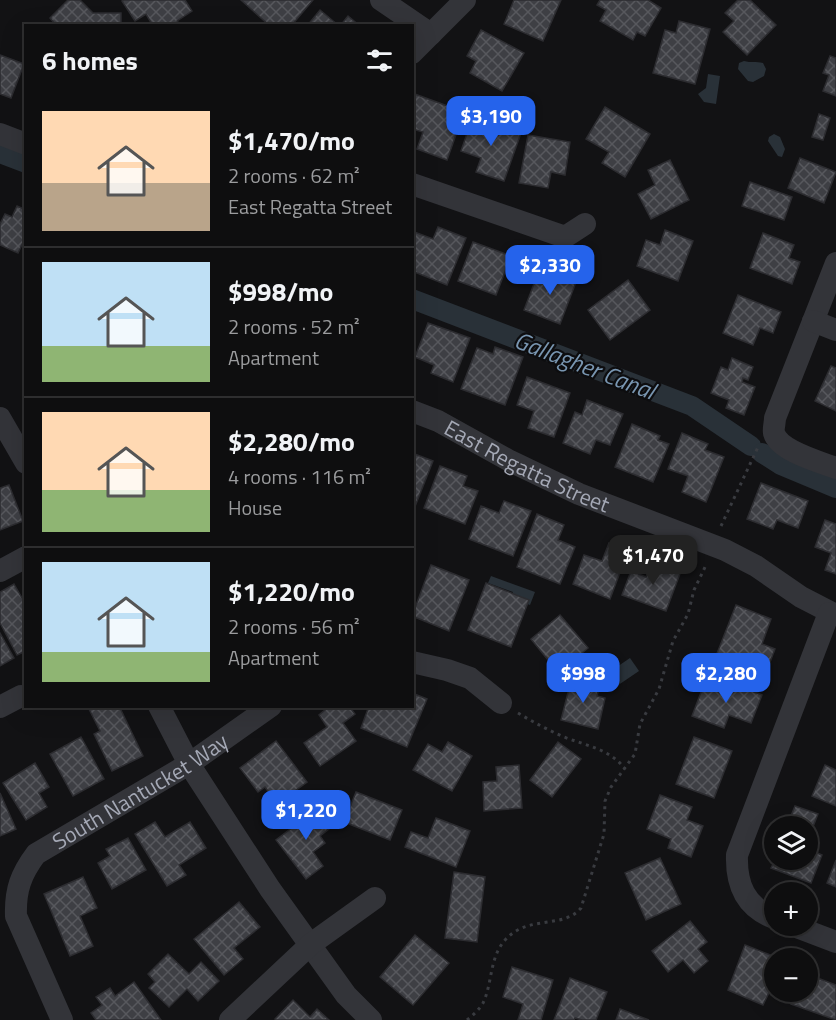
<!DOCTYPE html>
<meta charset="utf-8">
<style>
:root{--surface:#0e0e0f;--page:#1c1c1d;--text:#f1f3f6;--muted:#9b9c9e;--line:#2e2e2f;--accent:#2563eb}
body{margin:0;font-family:"Titillium Web",sans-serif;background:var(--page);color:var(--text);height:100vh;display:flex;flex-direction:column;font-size:22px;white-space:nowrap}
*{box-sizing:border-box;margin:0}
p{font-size:20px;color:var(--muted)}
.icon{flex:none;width:33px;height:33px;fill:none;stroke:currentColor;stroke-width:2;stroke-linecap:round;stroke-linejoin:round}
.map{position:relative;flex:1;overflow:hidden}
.details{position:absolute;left:24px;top:24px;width:390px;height:684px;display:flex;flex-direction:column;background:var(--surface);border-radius:0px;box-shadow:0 6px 24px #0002,0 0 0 2px var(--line)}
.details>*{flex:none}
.tools{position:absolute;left:764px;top:816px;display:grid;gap:12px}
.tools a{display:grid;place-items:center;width:54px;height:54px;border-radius:50%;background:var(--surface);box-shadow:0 6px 24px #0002,0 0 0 2px var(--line);font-size:30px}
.price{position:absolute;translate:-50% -51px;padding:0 14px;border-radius:12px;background:var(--accent);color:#fff;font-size:20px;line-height:39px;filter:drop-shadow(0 2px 3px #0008)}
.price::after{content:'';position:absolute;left:50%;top:36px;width:18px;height:14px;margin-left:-9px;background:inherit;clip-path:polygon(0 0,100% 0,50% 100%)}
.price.on{background:#222;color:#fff}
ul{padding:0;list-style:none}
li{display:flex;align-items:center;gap:18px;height:150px;padding:0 18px}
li+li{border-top:2px solid var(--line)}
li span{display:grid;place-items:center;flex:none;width:168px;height:120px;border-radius:0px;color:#555}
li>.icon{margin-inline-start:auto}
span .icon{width:72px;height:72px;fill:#fffc;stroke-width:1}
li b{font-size:26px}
h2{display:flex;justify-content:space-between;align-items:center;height:72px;padding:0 18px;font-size:26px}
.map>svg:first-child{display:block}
.water{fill:#293138}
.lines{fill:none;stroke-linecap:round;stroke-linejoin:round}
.canal{stroke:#293138;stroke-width:20}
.building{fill:url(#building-cross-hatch);stroke:#2c2c30;stroke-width:1.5}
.path{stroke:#393b40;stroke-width:3;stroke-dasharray:3 4.5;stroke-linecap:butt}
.minor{stroke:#333439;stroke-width:22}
.labels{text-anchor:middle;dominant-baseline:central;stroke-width:4.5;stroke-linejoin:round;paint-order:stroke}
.street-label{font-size:22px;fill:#a4a8b5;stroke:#0d0d0f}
.water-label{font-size:24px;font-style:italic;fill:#7996b1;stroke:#0d0d0f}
</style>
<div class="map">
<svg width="836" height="1020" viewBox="0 0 836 1020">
<defs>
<pattern id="building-cross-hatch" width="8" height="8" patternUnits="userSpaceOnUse" patternTransform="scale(1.5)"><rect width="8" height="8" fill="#3e3f44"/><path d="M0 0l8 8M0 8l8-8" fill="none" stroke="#57585d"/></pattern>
</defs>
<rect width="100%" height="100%" fill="#121214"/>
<g class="water">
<path d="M744 61C751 63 756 61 763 63L766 69 764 76 753 82 748 81 738 69 739 63Z"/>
<path d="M708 74 720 76 716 104 704 102 698 94 706 88Z"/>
<path d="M774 134 780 137 785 149 782 157 778 156 768 141 769 137Z"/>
<path d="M491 576 535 592 530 605 511 598 513 592 488 583Z"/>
<path d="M630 658 639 671 611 690 602 677Z"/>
</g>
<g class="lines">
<g class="canal">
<path d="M0 153 26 163"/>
<path d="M412 299 692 406 751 446"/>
<path d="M762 453 781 465 836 488"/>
</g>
</g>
<g class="building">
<path d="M68 0H80L93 13H121V26H57L50 18Z"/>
<path d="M124 0H185L192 11 177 21 179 23 176 26H153L146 14 135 21 122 1Z"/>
<path d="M241 0H313L291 26H270Z"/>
<path d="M514 0H561L543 41 504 24Z"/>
<path d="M600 0H648L661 8 645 36 637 32 633 40 600 21 606 10 597 5Z"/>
<path d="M738 0H750L776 25 747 55 723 32 734 21 725 13Z"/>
<path d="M320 10 339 26H307Z"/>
<path d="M348 16 360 26H340Z"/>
<path d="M679 21 710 29 695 84 653 73 665 30 676 33Z"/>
<path d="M481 30 524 53 502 91 470 73 476 61 467 56Z"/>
<path d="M0 55 24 64 11 98 0 94Z"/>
<path d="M830 56 836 58V96L823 91 829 75 823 73Z"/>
<path d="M412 93 464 112 447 160 417 149 423 132 412 129Z"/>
<path d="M605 107 650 134 625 177 602 163 609 152 586 139Z"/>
<path d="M819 114 830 118 823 140 812 137Z"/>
<path d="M473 116 521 133 504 181 476 172 481 158 461 151Z"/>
<path d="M528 135 570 142 565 175 551 172 548 188 519 183Z"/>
<path d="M800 158 836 172 824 203 788 188Z"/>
<path d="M670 160 689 200 651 219 638 194 655 185 648 170Z"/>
<path d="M750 182 792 197 784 220 742 206Z"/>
<path d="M17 206 26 210V236L18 253 0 245V224L5 214 12 217Z"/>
<path d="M438 227 466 238 447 285 412 271V231L433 239Z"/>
<path d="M665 230 693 241 678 281 637 266 646 240 660 245Z"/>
<path d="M763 233 794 245 789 258 800 262 792 284 750 268Z"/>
<path d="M473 242 511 256 496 295 458 281Z"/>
<path d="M540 268 576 282 560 324 524 310Z"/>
<path d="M628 280 650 310 610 340 588 310Z"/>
<path d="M738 295 781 312 773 333 760 328 753 345 723 333Z"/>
<path d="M428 323 470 338 453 382 431 373 434 365 415 357Z"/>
<path d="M495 347 523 357 505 405 461 389 477 348 493 354Z"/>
<path d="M732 358 753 367 748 380 743 378 742 382 755 387 744 415 726 408 729 400 711 393 721 367 728 370Z"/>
<path d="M831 366 836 368V411L815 401Z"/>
<path d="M527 377 570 393 554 437 528 428 534 411 517 405Z"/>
<path d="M587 400 623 414 610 445 596 440 590 454 563 443 575 412 582 415Z"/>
<path d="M632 424 660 436 658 440 669 444 653 482 615 467Z"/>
<path d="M682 433 708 444 705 450 724 457 706 502 682 492 688 476 668 469Z"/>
<path d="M412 453 433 461 414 509 412 508Z"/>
<path d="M440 466 467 476 463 486 478 491 465 524 424 508Z"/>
<path d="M761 483 808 501 798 528 777 520 773 529 747 519Z"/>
<path d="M9 485 23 521 0 530V488Z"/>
<path d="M504 501 531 511 513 556 469 539 481 506 499 513Z"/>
<path d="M537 514 564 525 558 540 575 547 560 584 517 567Z"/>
<path d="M825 520 836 524V574L825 570 831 553 815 547Z"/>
<path d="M609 543 628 551 610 599 573 584 584 555 602 561Z"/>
<path d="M652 560 681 571 666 611 622 595 631 571 646 577Z"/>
<path d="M431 565 469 580 449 631 412 616Z"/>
<path d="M486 583 529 600 511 647 468 630Z"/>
<path d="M14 584 26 605V651L17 655 0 623V592Z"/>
<path d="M736 605 771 619 762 644 775 649 765 675 716 656Z"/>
<path d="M560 615 588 648 565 667 555 655 548 660 531 639Z"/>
<path d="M0 633 14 658 0 666Z"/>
<path d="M572 677 600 684 597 696 605 698 598 729 561 720Z"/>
<path d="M706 679 733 690 735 684 762 695 751 723 729 715 724 728 692 716Z"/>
<path d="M412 693 427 699 407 747 361 728 369 706H412Z"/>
<path d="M94 706H119L143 756 112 771 94 734 100 731 89 709Z"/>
<path d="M330 706H349L355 714 343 723 356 741 320 766 304 743 327 727 319 715Z"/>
<path d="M81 737 104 779 73 796 50 754Z"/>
<path d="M694 737 732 751 714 798 676 784Z"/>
<path d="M276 741 307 782 277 804 265 787 258 792 240 768Z"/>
<path d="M448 742 472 756 452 791 413 770 428 744 442 752Z"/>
<path d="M558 742 581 759 552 797 530 780Z"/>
<path d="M35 763 49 787 39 793 47 807 26 820 3 783Z"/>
<path d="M519 765 522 808 484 811 483 782 497 781 496 767Z"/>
<path d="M825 765 836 770V806L812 796Z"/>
<path d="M356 792 402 810 390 840 344 822Z"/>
<path d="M0 793 16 829 0 836Z"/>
<path d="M660 795 692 807 687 820 703 826 691 857 668 848 671 839 647 829Z"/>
<path d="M316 802 334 825 320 836 325 843 313 852 323 866 306 879 276 840 310 814 307 809Z"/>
<path d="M795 806 818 814 807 842V826H787Z"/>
<path d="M436 818 470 831 456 867 405 847 411 832 428 838Z"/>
<path d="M155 822 165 837 190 822 206 848 179 865 186 875 167 886 135 834Z"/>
<path d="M128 838 146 870 112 889 98 863 110 856 106 849Z"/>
<path d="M807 849 822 855 811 883 771 868 775 860H807Z"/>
<path d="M660 858 681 904 646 920 625 873Z"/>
<path d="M836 860V887L827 883Z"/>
<path d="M454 872 485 877 477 942 445 938Z"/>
<path d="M83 877 97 908 80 916 93 946 70 956 44 894Z"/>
<path d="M239 902 260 927 234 948 243 959 224 975 194 939Z"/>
<path d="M690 921 707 942 698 949 708 961 694 973 683 960 668 972 652 951Z"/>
<path d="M415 935 449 963 413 1005 380 977Z"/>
<path d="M745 945 778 958H774V982L763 1005 728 990Z"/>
<path d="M168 954 189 974 201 962 219 981 198 1001 187 989 169 1007 149 988 155 982 148 974Z"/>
<path d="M512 967 553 980 541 1020H518L523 1004 503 997Z"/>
<path d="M807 974 836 985V1020L791 1004 796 992H807Z"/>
<path d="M570 978 607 992 596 1020H582L575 1018 574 1020H554Z"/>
<path d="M134 982 161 1020H96L91 1013 102 1005 96 997 110 988 115 996Z"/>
<path d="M293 1000 310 1017 317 1009 329 1020H276L275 1019Z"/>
<path d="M620 1009 649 1020H616Z"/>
</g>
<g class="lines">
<g class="path">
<path d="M721 526 759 445"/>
<path d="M518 713C533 722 548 730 564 737 587 746 610 749 625 769"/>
<path d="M467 1020C473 1015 479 1010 483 1003 493 982 489 957 506 939 528 915 564 929 581 908L604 834 605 801 611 787 635 754 640 724 659 689 673 641 688 614 694 590 706 565"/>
</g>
<g class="minor">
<path d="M381 0 431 34"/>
<path d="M412 53 465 0"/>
<path d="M0 134 26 144"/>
<path d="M412 184 565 237 585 224"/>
<path d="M836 263 775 418C775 423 773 429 774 433 779 451 820 462 836 468"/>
<path d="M813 321 836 330"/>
<path id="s1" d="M412 411 438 421 510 461 579 494 725 550 756 566 801 597 836 615"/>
<path d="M0 418 26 463"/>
<path d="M0 571 26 557"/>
<path d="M412 662 447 670 470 678 501 703"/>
<path d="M159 706 189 764 270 889 346 995 371 1020"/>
<path d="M0 707 21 696 26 697"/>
<path d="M774 918C745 907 736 884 737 855L829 613"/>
<path d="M794 926 836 942"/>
<path id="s2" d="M62 1020 16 916C15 890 21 874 36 854L189 764 271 706"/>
<path d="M230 1020 311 944 375 898"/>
</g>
</g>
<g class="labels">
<g class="street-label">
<text stroke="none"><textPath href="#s1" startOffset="128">East Regatta Street</textPath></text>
<text stroke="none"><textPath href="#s2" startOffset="302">South Nantucket Way</textPath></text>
</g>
<g class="water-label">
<text transform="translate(585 365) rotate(21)">Gallagher Canal</text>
</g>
</g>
</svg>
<div class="tools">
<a><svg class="icon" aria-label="layers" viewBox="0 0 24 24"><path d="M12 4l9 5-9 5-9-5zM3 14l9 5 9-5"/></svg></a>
<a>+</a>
<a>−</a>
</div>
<b class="price" style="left:491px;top:147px">$3,190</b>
<b class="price" style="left:550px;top:296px">$2,330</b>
<b class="price on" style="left:653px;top:586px">$1,470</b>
<b class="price" style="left:583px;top:704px">$998</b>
<b class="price" style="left:726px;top:704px">$2,280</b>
<b class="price" style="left:306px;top:841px">$1,220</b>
<section class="details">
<h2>6 homes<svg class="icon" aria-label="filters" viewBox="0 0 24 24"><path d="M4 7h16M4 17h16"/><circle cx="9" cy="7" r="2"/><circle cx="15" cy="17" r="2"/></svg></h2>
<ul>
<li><span style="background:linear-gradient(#ffd9b3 60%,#b9a48a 0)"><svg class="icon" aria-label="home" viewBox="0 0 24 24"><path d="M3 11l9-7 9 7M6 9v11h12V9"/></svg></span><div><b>$1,470/mo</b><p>2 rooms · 62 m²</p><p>East Regatta Street</p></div></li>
<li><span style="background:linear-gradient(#bfe0f5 70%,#8fb573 0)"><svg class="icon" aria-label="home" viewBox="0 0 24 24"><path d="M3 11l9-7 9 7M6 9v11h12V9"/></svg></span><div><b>$998/mo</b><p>2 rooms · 52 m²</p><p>Apartment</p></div></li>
<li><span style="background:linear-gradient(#ffd9b3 65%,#8fb573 0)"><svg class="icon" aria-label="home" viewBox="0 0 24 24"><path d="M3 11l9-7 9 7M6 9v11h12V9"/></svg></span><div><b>$2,280/mo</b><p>4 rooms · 116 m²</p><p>House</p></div></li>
<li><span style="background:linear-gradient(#bfe0f5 75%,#8fb573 0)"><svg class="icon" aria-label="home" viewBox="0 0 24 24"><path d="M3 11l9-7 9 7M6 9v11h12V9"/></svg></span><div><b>$1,220/mo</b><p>2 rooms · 56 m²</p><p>Apartment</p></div></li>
</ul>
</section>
</div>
